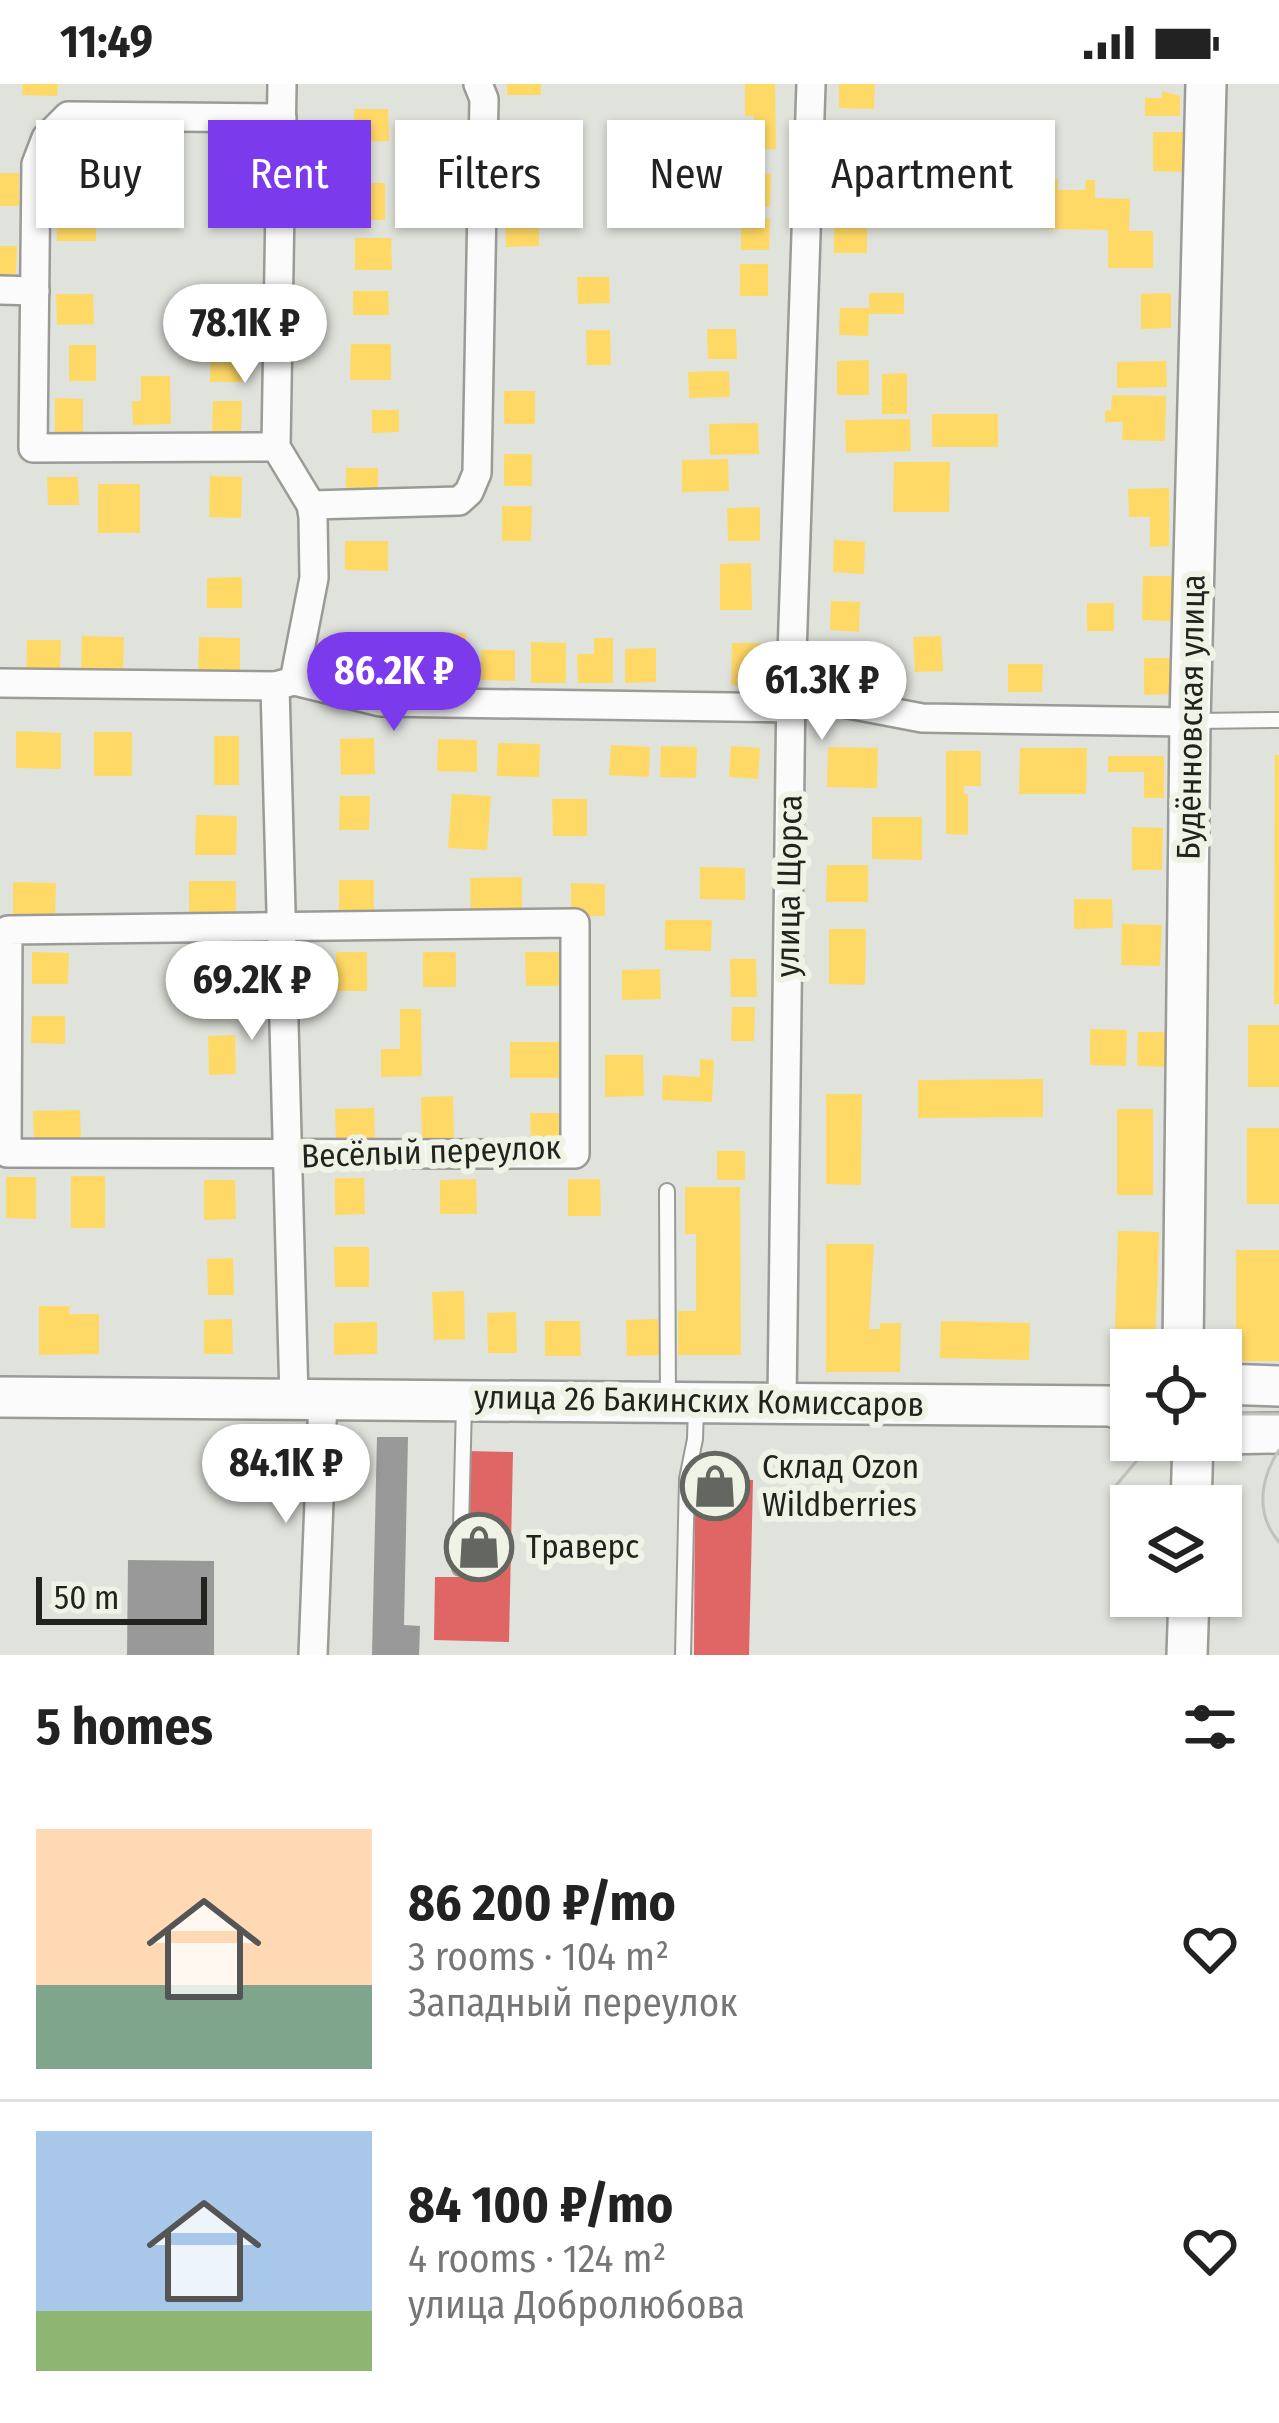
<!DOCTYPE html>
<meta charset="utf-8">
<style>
:root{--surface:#fff;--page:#f6f6f6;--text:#222;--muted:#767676;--line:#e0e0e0;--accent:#7c3aed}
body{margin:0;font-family:"Fira Sans Condensed",sans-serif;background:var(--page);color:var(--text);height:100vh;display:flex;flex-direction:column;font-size:45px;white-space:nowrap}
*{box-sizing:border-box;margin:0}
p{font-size:39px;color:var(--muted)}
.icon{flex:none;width:66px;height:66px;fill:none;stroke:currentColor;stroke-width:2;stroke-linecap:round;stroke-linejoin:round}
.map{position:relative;height:1571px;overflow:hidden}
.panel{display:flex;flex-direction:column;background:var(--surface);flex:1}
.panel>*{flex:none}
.top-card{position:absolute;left:36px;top:36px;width:1209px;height:108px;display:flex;gap:24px}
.fabs{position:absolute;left:1110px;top:1245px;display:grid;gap:24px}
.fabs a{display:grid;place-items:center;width:132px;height:132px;border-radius:0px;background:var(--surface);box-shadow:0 3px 9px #0004;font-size:60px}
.scale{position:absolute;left:36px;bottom:30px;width:171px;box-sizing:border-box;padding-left:12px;border:6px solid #21231e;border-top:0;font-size:33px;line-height:42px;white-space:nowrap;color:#21231e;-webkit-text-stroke:9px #eff3e6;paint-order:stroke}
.price{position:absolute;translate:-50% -102px;padding:0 27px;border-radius:42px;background:#fff;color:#222;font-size:39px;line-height:78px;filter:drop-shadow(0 3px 6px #0008)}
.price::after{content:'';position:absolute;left:50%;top:72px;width:36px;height:27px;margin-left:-18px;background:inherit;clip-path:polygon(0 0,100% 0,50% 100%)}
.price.active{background:var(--accent);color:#fff}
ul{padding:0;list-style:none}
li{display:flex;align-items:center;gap:36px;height:300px;padding:0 36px}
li+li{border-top:3px solid var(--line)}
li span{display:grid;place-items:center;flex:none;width:336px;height:240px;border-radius:0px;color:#555}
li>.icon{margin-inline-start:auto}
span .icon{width:144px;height:144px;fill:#fffc;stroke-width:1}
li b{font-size:51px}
h2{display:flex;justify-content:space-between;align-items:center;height:144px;padding:0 36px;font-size:51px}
.pill{padding:0 42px;border-radius:0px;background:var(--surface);box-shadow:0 3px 9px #0004;font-size:42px;line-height:108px}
.pill.active{background:var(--accent);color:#fff}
.status{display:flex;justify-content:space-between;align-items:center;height:84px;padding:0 60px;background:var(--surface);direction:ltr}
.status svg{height:33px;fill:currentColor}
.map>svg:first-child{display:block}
.homes{fill:#ffd966}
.shops{fill:#e06666}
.industry{fill:#999}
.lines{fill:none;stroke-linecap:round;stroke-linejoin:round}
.lane-casing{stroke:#9a9b96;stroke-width:18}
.street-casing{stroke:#9a9b96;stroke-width:32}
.secondary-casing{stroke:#9a9b96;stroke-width:44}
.lane{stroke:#fafbfa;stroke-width:14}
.street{stroke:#fafbfa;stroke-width:27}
.secondary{stroke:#fafbfa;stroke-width:39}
.tram{stroke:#c1c1bf;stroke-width:3}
.labels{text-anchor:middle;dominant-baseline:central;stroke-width:12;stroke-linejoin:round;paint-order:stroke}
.street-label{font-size:33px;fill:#21231e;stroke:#eff3e6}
.poi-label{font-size:33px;fill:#21231e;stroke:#eff3e6;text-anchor:start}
</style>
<div class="status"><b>11:49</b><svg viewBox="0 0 49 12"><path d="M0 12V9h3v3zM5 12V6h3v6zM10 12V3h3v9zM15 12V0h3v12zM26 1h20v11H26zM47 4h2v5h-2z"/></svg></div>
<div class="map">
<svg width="1279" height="1571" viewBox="0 0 1279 1571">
<rect width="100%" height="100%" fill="#e0e2dc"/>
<g class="homes">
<path d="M23 0H58L57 12 22 11Z"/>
<rect x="507" y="0" width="34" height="11"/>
<path d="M745 0H775L776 65 754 66V32H745Z"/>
<path d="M839 0H875L874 25 839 24Z"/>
<path d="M1162 7 1180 12V32H1145V14H1162Z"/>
<path d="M354 25H388L389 57 355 58Z"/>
<path d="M941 46 942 76 889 78 888 48Z"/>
<path d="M1153 48H1183V88L1153 87Z"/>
<path d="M175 54 176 89H151V55Z"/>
<path d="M220 69H246L245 103H219Z"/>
<rect x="506" y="69" width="34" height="38"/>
<path d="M144 87 146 123 119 125 117 88Z"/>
<rect x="0" y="89" width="19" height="33"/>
<path d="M740 89 771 90 770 123 740 122Z"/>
<path d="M1046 95H1058V106H1085L1086 96H1095V114L1130 115 1129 147H1153V184H1108V146L1045 145Z"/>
<rect x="354" y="99" width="31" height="37"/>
<path d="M56 131H96V157H57Z"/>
<path d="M505 133H539V162L506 163Z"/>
<path d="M741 134H770L769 166H741Z"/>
<path d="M867 139V169H834V140Z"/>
<path d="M355 154H391L392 186H355Z"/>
<path d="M0 162H17L16 191H0Z"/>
<rect x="740" y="180" width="28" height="32"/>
<path d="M577 193H609L610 219 578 220Z"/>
<path d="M353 207H388L389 231H353Z"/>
<path d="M869 209H904V230H869L868 252 839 251 840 224H869Z"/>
<path d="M1171 209V244L1141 245V210Z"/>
<path d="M56 210H93L94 240 57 241Z"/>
<path d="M212 213H242V241L212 242Z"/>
<path d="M707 245H736L737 275H708Z"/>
<path d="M586 246H610L611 281H587Z"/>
<path d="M351 260H391V296H350Z"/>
<rect x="69" y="261" width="27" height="36"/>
<path d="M211 261H242V298H210Z"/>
<path d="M869 276V311H837V277Z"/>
<path d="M1166 277 1167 303 1117 304V278Z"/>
<path d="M729 287 730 313 689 314 688 288Z"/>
<path d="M907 289V330H882V290Z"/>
<path d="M141 292H170L171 340 133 341 132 317H141Z"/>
<rect x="504" y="307" width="31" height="33"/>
<path d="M1112 311 1166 312 1165 357 1122 356 1123 338H1105V327L1111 326Z"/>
<path d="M55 314 83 315V352H55Z"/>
<path d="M213 317H242L241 355 212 354Z"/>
<path d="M372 326H399V348L372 349Z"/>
<rect x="932" y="330" width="66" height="33"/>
<path d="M910 335 911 367 846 369 845 336Z"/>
<path d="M758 339 759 370 710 371 709 340Z"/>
<rect x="504" y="370" width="28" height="32"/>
<path d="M728 375 729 407 682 408V376Z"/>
<path d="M894 378H950L949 428H893Z"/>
<rect x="346" y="384" width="32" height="27"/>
<path d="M210 392 242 393 241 434 209 433Z"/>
<path d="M47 393H78L79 421H48Z"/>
<rect x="98" y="400" width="42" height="49"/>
<path d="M1169 404V462L1150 463V433H1129L1128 405Z"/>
<path d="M502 422H532L531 457H502Z"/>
<path d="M760 423V457H728L727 424Z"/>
<path d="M834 456 865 458 864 490 833 488Z"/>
<path d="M345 457H388V487L345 486Z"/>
<path d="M751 479 752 526H720V480Z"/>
<path d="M1143 492H1176L1175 537 1142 536Z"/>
<path d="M242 493V524H207V494Z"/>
<path d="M831 517 860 518 859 548 830 546Z"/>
<rect x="1087" y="519" width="27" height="28"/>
<path d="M436 549H466L465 595H435Z"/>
<path d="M82 552 124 553 123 588 81 587Z"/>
<path d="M941 552 943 587 915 588 913 553Z"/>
<path d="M199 553 240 554V592L198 591Z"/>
<path d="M594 554H613V599H578L577 570H594Z"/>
<path d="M27 556H61L60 589 26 588Z"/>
<path d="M531 558 566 559V599H531Z"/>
<path d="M732 559H761L760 602 731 601Z"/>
<path d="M656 564V598L625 599V565Z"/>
<path d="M374 565V593H342V566Z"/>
<path d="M830 565 861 566 860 602 829 601Z"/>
<path d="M481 566H515V597L481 596Z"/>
<path d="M1144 574H1172L1173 610 1144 611Z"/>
<path d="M1008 580H1043L1042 608H1008Z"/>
<path d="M16 647 61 649V685L16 684Z"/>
<rect x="94" y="648" width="38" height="44"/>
<rect x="214" y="652" width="25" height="49"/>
<path d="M374 654 375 690 341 691 340 655Z"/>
<path d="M438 655 477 656V688L437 687Z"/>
<path d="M498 659 540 660 539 693 497 692Z"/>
<path d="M611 661 650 663 649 693 609 691Z"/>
<path d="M661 662 697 663 696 694 660 693Z"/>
<path d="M731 662 760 664 758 695 729 693Z"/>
<path d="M828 663 878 664 877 704 827 703Z"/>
<path d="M1020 664H1087L1086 710H1019Z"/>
<path d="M946 667H981V702H964V710H968V751L946 750Z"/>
<path d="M1275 671H1279V920H1274Z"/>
<path d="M1108 672H1164V714H1144V688H1108Z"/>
<path d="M452 710 491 712 487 766 448 764Z"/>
<path d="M340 712H370L369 746H339Z"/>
<path d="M552 715H587V752H553Z"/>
<path d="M196 731 237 732 236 771H195Z"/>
<path d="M872 733H922V776L872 775Z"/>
<path d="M1132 743 1163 744 1162 786H1132Z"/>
<path d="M827 781H868V818H826Z"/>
<path d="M700 783 745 784V816L700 815Z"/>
<path d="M522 793V832H471L470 794Z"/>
<rect x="339" y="796" width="35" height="35"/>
<rect x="189" y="797" width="47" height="33"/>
<path d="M13 798 56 799 55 833 13 832Z"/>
<path d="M571 799 605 800V832H571Z"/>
<path d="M1074 815H1112L1113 844 1074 845Z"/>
<path d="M665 836H712L711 867 665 866Z"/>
<path d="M1122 840 1162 841 1160 882 1121 881Z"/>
<path d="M829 845H866L865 901 829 900Z"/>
<path d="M32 868 69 869 68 900H32Z"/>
<rect x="336" y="868" width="31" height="39"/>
<rect x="423" y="868" width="33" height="35"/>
<path d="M525 868H564L565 902H526Z"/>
<path d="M210 869H237L236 913H209Z"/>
<path d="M730 875H756L757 913H731Z"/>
<path d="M660 885 661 915 622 916V886Z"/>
<path d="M732 923H755L754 957H731Z"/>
<path d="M400 925H421L422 992 381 993V965H400Z"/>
<path d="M32 932H65V960L31 959Z"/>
<rect x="1248" y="941" width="31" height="62"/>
<path d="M1090 945 1127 946 1126 982 1090 981Z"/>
<path d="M1138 948H1166V983L1137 982Z"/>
<path d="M235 951 236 990 209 991 208 952Z"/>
<rect x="510" y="958" width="55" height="36"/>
<path d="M605 971H643L644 1012 605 1013Z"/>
<path d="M700 975 714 976 712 1018 662 1016 663 991 700 993Z"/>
<path d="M1043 995V1033L918 1034V996Z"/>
<path d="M826 1010H862L861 1101 826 1100Z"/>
<path d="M453 1012 454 1058H422L421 1013Z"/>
<path d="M374 1024 375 1056 336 1058 335 1025Z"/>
<rect x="1117" y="1025" width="36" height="86"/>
<path d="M80 1026 81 1054 34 1055 33 1027Z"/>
<path d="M530 1029H564L565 1061H531Z"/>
<rect x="1247" y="1044" width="32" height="76"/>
<rect x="717" y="1067" width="28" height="29"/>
<rect x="71" y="1092" width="34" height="52"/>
<path d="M6 1093H36V1135L6 1134Z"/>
<path d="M335 1094H364L365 1130 335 1131Z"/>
<path d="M476 1095 477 1130H440V1096Z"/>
<path d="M568 1095H600L601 1132H568Z"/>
<path d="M204 1096H235L236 1135 204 1136Z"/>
<path d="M685 1103H740L741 1271H678V1227H696V1150H685Z"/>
<path d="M1118 1147 1159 1148 1155 1266H1131V1277H1114Z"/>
<path d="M826 1160H874L869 1245H880V1239H901L900 1288H826Z"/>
<path d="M334 1163H369V1203H335Z"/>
<rect x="1236" y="1166" width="43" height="111"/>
<path d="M233 1174 234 1211H208L207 1175Z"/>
<path d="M464 1207 465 1255 434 1256 432 1208Z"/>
<path d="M39 1222H70L69 1230H99V1270L39 1271Z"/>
<path d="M516 1228 517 1269H488L487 1229Z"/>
<path d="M232 1235 233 1270H204V1236Z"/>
<path d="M658 1235 660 1271 627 1272 626 1236Z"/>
<path d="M545 1237H580L581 1272H545Z"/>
<path d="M941 1237 1030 1239 1029 1276 940 1274Z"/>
<path d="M377 1238V1270L334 1271V1239Z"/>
</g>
<g class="shops">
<path d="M467 1367 513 1368 509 1558 434 1556 435 1493H465Z"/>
<path d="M695 1395 753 1396 749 1571H694Z"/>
</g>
<g class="industry">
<path d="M377 1353H408L404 1541 420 1542 419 1571H372Z"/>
<path d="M128 1476 214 1477V1571H127Z"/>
</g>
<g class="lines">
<g class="lane-casing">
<g id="lane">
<path d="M1196 637 1279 636"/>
<path d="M667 1107 668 1316"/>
<path d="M460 1484 464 1320"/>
<path d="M683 1571 687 1395 695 1355 696 1322"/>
</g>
</g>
<g class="street-casing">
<g id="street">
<path d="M282 0 276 363 311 421 313 433 314 494 294 597"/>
<path d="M0 206 35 207"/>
<path d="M276 363 33 364 36 80 46 54 68 32 282 34"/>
<path d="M311 421 459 417 469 408 477 389 484 15 478 0"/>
<path d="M0 599 275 602 294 597 380 618 791 624"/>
<path d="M275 602 294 1315"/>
<path d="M791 609 922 634 1190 638"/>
<path d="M575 839V1070L7 1069 8 846Z"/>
<path d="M782 1317 791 601 811 0"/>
<path d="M313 1571 323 1315"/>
</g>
</g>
<g class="secondary-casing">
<g id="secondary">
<path d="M1183 1266 1190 638 1206 0"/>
<path d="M1221 1300 1279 1302"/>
<path d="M0 1313 1111 1322 1131 1329"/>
<path d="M1221 1350 1279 1349"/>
<path d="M1191 1422 1193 1356"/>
<path d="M1187 1571 1189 1512"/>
</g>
</g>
<use href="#lane" class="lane"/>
<use href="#street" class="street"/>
<use href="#secondary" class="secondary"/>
<g class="tram">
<path d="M1221 1330H1279"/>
<path d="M1279 1366C1260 1395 1255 1430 1279 1458"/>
<path d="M1113 1405 1154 1356"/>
</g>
</g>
<defs>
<g id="shop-ring" transform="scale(3.45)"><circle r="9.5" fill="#eff3e6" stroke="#646660" stroke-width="1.5"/><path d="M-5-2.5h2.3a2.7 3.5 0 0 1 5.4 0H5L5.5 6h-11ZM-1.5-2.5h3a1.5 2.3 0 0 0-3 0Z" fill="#646660"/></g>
</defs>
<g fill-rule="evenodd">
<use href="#shop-ring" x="715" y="1402"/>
<use href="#shop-ring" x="479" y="1463"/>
</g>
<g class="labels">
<g class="street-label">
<text transform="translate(1191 633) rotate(-89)">Будённовская улица</text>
<text transform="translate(789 802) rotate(-89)">улица Щорса</text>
<text transform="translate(431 1068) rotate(-2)">Весёлый переулок</text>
<text transform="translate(699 1317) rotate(1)">улица 26 Бакинских Комиссаров</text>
</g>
<g class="poi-label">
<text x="762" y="1383">Склад Ozon<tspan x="762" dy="38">Wildberries</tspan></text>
<text x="526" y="1463">Траверс</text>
</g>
</g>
</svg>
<div class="fabs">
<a><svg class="icon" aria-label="locate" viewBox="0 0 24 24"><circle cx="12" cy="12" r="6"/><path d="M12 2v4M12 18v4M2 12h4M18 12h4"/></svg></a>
<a><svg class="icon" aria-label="layers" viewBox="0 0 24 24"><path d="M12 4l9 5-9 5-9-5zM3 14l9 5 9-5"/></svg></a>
</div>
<div class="scale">50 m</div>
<b class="price" style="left:245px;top:302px">78.1K ₽</b>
<b class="price active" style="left:394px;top:650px">86.2K ₽</b>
<b class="price" style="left:822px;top:659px">61.3K ₽</b>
<b class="price" style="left:252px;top:959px">69.2K ₽</b>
<b class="price" style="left:286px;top:1442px">84.1K ₽</b>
<div class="top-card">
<a class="pill">Buy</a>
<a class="pill active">Rent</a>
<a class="pill">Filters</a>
<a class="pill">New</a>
<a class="pill">Apartment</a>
</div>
</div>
<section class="panel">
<h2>5 homes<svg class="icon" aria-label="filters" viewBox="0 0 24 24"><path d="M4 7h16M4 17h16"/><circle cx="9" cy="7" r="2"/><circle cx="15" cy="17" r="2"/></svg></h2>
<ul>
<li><span style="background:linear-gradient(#ffd9b3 65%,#7fa58c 0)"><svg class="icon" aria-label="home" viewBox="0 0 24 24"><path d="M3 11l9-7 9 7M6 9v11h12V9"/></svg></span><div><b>86 200 ₽/mo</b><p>3 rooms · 104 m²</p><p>Западный переулок</p></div><svg class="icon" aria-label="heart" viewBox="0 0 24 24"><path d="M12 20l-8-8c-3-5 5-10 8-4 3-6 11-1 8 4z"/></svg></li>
<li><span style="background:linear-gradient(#a9c7e8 75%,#8fb573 0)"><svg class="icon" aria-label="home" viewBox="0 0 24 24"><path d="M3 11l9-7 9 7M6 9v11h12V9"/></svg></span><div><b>84 100 ₽/mo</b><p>4 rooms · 124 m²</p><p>улица Добролюбова</p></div><svg class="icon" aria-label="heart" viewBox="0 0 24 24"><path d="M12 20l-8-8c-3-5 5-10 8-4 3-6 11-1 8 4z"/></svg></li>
</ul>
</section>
